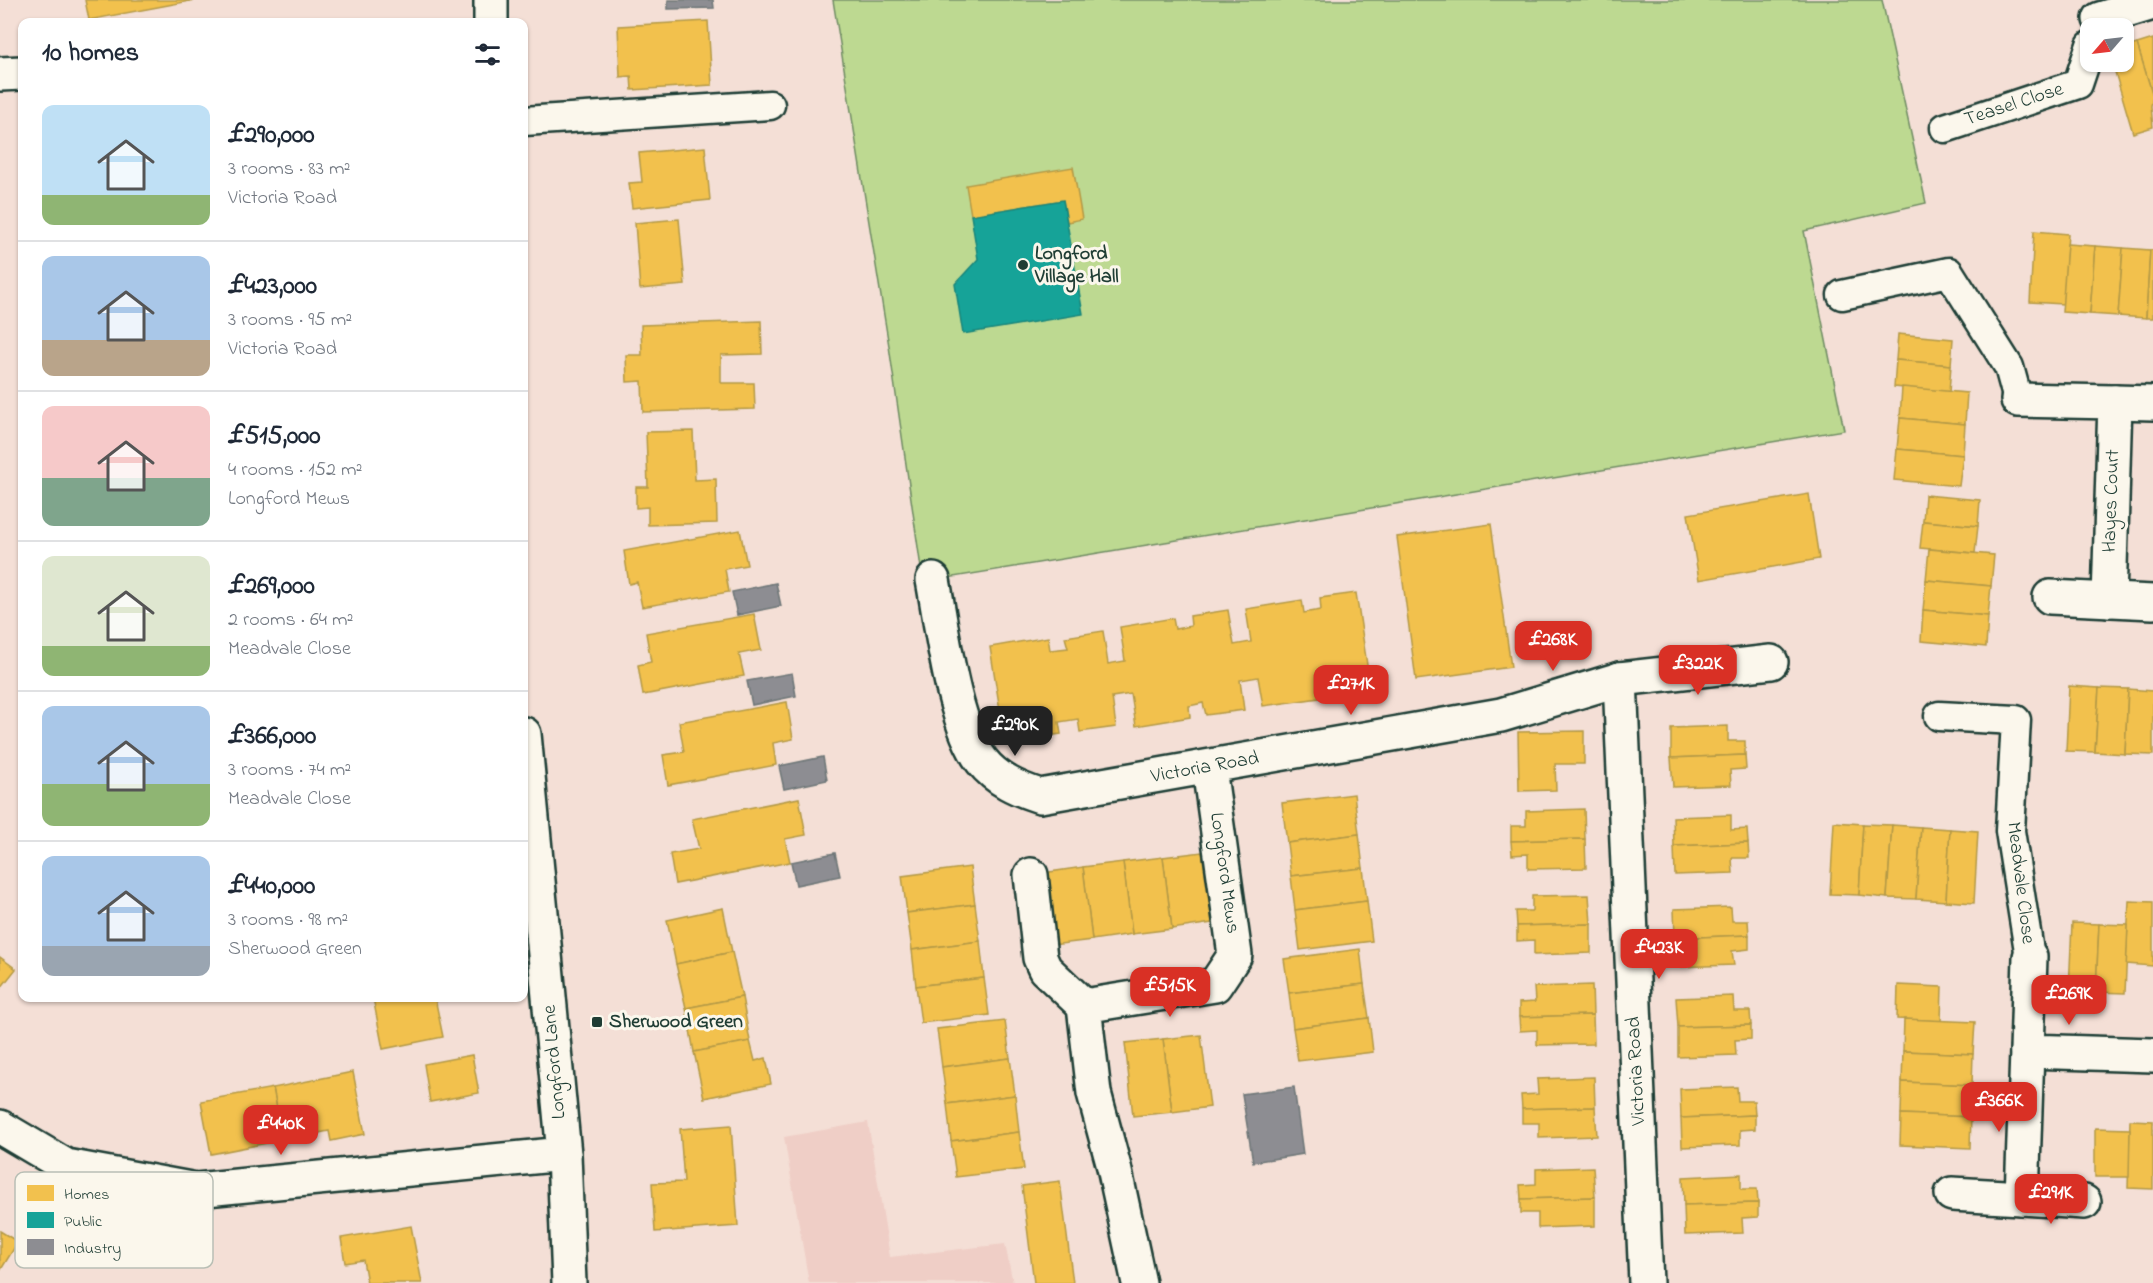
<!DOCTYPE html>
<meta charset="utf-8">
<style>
:root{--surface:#fff;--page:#f2f2f3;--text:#1f2937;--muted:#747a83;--line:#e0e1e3;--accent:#d93025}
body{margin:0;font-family:"Indie Flower",sans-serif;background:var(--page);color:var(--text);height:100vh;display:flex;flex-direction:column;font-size:22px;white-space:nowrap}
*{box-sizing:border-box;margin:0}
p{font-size:20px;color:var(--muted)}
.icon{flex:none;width:33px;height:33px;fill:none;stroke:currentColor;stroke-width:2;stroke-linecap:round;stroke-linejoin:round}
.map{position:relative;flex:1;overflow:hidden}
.drawer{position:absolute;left:18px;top:18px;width:510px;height:984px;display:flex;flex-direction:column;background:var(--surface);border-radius:12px;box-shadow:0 2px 4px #0004}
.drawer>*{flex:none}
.needle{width:39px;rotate:242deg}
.controls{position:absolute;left:2080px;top:18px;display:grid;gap:12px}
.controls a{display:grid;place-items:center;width:54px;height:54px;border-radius:12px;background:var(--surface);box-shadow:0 2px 4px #0004;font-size:30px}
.price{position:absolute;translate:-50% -51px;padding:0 14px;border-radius:12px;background:var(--accent);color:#fff;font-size:20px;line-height:39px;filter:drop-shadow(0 2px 3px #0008)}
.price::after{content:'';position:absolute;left:50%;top:36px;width:18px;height:14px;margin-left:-9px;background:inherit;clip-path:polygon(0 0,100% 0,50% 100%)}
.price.selected{background:#222;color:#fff}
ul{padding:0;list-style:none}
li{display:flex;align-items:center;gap:18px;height:150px;padding:0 24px}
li+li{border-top:2px solid var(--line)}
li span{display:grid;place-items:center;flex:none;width:168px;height:120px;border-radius:12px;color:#555}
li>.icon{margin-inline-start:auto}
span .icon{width:72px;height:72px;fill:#fffc;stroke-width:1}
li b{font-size:26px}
h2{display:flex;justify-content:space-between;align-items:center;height:72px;padding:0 24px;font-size:26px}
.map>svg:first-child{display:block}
.built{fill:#efcec6}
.green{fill:#bdd991;stroke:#6e8b62;stroke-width:1.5}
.homes{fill:#f2c14e;stroke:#b39946;stroke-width:1.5}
.public{fill:#17a398;stroke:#19847a;stroke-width:1.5}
.industry{fill:#8d8d92;stroke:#6c7576;stroke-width:1.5}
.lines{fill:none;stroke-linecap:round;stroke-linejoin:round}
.lane-casing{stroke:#1f3d34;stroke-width:33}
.street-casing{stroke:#1f3d34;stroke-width:38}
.secondary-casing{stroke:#1f3d34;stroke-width:38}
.lane{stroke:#fbf7ec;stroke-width:28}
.street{stroke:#fbf7ec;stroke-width:33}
.secondary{stroke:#fbf7ec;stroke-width:33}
.poi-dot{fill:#1f3d34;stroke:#fbf7ec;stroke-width:2}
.labels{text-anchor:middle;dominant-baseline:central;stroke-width:6;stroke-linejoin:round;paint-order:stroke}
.street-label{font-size:20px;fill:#1f3d34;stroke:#fbf7ec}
.poi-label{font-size:20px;font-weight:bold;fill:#1f3d34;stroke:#fbf7ec;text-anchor:start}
.key{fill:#fbf7ec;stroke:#b9bfb5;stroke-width:1.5}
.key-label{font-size:16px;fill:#1f3d34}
</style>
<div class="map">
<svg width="2153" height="1283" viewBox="0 0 2153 1283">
<rect width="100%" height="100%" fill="#f4dfd6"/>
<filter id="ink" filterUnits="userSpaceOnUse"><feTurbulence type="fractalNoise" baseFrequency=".0167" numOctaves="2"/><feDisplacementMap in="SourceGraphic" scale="12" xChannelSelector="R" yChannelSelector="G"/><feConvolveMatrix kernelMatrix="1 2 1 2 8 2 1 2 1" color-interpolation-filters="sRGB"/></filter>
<g filter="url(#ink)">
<path class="built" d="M868 1122 890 1257 1005 1244 1013 1283H809L784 1137Z"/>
<path class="green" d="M833 0H1882L1926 203 1804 231 1844 430 923 582 889 346Z"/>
<g class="homes">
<path d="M85 0H195L89 20Z"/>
<path d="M708 21 712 85 632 90 631 76 620 77 618 26Z"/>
<path d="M2153 39V96L2137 44Z"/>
<path d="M2137 44 2153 96 2151 106 2153 127 2133 133 2112 62H2124V48Z"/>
<path d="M705 147 710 200 632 208 629 183 642 182 639 153Z"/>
<path d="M1073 167 1082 219 1067 222 1063 200 971 215 966 185Z"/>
<path d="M679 219 685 285 640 289 635 223Z"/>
<path d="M2034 231 2068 234 2063 304 2030 302Z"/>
<path d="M2067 244 2095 246 2090 314 2062 312Z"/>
<path d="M2095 246 2123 248 2118 316 2090 314Z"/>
<path d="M2123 248 2150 250 2146 318 2118 316Z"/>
<path d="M2150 250H2153V318H2146Z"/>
<path d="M761 321 762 354 721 355V383H754L755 409 643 412 642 381 627 382 626 355H642L641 325Z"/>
<path d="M1898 334 1953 339 1951 365 1896 360Z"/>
<path d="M1896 360 1951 365 1949 392 1894 387Z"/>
<path d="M1902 387 1967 393 1965 424 1900 418Z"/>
<path d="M1900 418 1965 424 1963 455 1897 449Z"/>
<path d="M693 431 695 480 716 479 717 523 648 525V507L636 508V487H648L646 432Z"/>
<path d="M1897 449 1963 455 1959 486 1894 480Z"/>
<path d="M1809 494 1819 559 1699 580 1688 514Z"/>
<path d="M1925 495 1980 500 1978 526 1923 521Z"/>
<path d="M1923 521 1978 526 1975 553 1920 548Z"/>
<path d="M1491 524 1511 667 1416 680 1397 537Z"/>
<path d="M740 530 747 565 725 569 729 592 642 607 637 582 629 584 624 551Z"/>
<path d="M1929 549 1994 555 1991 586 1926 580Z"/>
<path d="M1926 580 1991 586 1988 616 1923 610Z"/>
<path d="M1356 593 1371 691 1333 697 1331 686 1318 688 1319 698 1263 706 1258 677 1240 680 1244 710 1206 715 1203 703 1189 706 1190 717 1136 726 1131 694 1112 697 1116 727 1080 732 1078 719 1059 722 1061 734 1005 742 990 647 1048 637 1050 650 1068 648 1065 637 1103 631 1108 664 1125 661 1120 627 1173 618 1175 629 1191 626 1190 616 1228 610 1234 645 1251 642 1246 609 1302 600 1304 613 1321 610 1320 598Z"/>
<path d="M1923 610 1988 616 1986 647 1921 641Z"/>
<path d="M754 614 761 650 739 654 744 676 643 695 638 665 651 662 646 633Z"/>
<path d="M2069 686 2099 688 2095 752 2066 751Z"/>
<path d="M2099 688 2128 689 2125 754 2095 752Z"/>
<path d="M2128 689 2153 691V755L2125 754Z"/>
<path d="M787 702 793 739 773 743 776 765 668 785 663 755 684 752 679 722Z"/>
<path d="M1728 726V741H1745V755L1671 758V728Z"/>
<path d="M1584 731V764H1555L1556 790 1519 791 1518 732Z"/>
<path d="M1745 755 1746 769 1730 770 1731 785 1673 787 1671 758Z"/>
<path d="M1354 794 1359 834 1287 843 1282 803Z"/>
<path d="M799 798 806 835 785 839 790 862 675 884 670 854 699 849 692 819Z"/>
<path d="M1584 809 1585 839 1511 841V826H1526V811Z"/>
<path d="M1731 815V830L1747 829 1748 843 1674 846 1673 817Z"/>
<path d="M1834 822 1863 824 1859 895 1830 894Z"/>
<path d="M1863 824 1892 825 1887 898 1859 895Z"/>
<path d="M1892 825 1921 827 1916 899 1887 898Z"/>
<path d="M1921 827 1950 829 1946 901 1916 899Z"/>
<path d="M1950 829 1978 831 1974 903 1946 901Z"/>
<path d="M1359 834 1363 868 1291 876 1287 843Z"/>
<path d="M1585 839 1586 868 1528 869V854L1512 855 1511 841Z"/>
<path d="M1748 843 1749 858H1732L1733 873 1675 875 1674 846Z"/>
<path d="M1202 852 1212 923 1172 929 1163 857Z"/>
<path d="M1163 857 1172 929 1132 934 1123 862Z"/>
<path d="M1123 862 1132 934 1092 940 1083 867Z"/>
<path d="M970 867 975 904 907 913 902 876Z"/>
<path d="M1083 867 1092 940 1052 945 1043 873Z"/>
<path d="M1363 868 1367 901 1295 910 1291 876Z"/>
<path d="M1589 895 1591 924 1517 926 1516 911H1532V896Z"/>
<path d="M1367 901 1372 941 1300 950 1295 910Z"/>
<path d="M2129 901 2153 902V966L2126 964Z"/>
<path d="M975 904 980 941 912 950 907 913Z"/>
<path d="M1731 907 1732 921H1748L1749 935 1675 938 1674 909Z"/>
<path d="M723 908 732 952 676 964 667 920Z"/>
<path d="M2072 923 2099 924 2096 992 2069 990Z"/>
<path d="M1591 924V953L1534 955V940L1517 941V926Z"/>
<path d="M2099 924 2128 925 2125 993 2096 992Z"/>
<path d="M1749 935V949L1732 951 1734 965 1676 967 1675 938Z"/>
<path d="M980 941 984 978 916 986 912 950Z"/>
<path d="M1360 949 1364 984 1289 993 1284 959Z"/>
<path d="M732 952 742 997 686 1008 676 964Z"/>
<path d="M0 957 16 969 0 989Z"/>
<path d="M984 978 989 1015 921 1023 916 986Z"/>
<path d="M1364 984 1369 1018 1293 1028 1289 993Z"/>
<path d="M1592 985 1593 1015 1519 1017V1003L1535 1002 1534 987Z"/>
<path d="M1898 985 1942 987 1941 1021 1897 1019Z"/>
<path d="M1733 996 1734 1011H1750L1751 1025 1678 1027 1676 998Z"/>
<path d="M742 997 750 1041 694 1052 686 1008Z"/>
<path d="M373 998H435L443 1037 383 1049Z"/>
<path d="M1593 1015 1594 1044 1537 1045V1030L1520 1031 1519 1017Z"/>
<path d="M1369 1018 1373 1052 1298 1061 1293 1028Z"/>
<path d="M1904 1019 1975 1022 1973 1054 1903 1051Z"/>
<path d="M1005 1021 1010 1058 942 1067 937 1029Z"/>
<path d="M1751 1025V1039L1735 1040 1736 1055 1678 1057V1027Z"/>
<path d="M1201 1035 1210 1107 1172 1112 1163 1039Z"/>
<path d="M1163 1039 1172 1112 1133 1116 1125 1043Z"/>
<path d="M750 1041 755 1061 766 1058 771 1084 704 1098 694 1052Z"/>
<path d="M1903 1051 1973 1054 1972 1085 1902 1082Z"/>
<path d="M472 1055 479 1093 430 1102 424 1064Z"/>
<path d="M1010 1058 1015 1095 947 1104 942 1067Z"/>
<path d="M353 1072 365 1134 331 1141 329 1131 283 1140 273 1088Z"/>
<path d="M1594 1077 1595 1107 1522 1109 1521 1095 1538 1094 1537 1079Z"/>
<path d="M1902 1082 1972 1085 1971 1117 1901 1114Z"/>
<path d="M1737 1087 1738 1101H1754L1755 1115 1681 1118 1680 1089Z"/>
<path d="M273 1088 283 1140 211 1154 201 1101Z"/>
<path d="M1015 1095 1019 1132 951 1141 947 1104Z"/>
<path d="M1595 1107 1597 1136 1539 1138V1123H1522V1109Z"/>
<path d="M1901 1114 1971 1117 1970 1148 1900 1145Z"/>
<path d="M1755 1115V1129L1740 1130V1145L1682 1147 1681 1118Z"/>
<path d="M2130 1120 2153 1121V1189L2128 1188Z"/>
<path d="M731 1125 738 1226 655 1232 652 1183 684 1182 680 1129Z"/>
<path d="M2095 1128 2130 1129 2129 1177H2095Z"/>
<path d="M1019 1132 1024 1169 956 1177 951 1141Z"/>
<path d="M1593 1167 1595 1197 1521 1199 1520 1185 1536 1184V1169Z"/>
<path d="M1741 1174V1189H1757L1758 1203 1684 1205 1683 1177Z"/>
<path d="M1060 1181 1073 1283H1034L1022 1186Z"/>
<path d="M1595 1197V1226L1538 1228V1213H1521V1199Z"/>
<path d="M1758 1203V1217L1742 1218 1743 1233 1685 1235 1684 1205Z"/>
<path d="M411 1226 422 1283H367L363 1260 345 1263 341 1238Z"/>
<path d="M0 1231 18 1242 0 1271Z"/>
</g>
<path class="public" d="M1063 200 1083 314 963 334 955 284 978 259 971 215Z"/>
<g class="industry">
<path d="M668 0H713L714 8 668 9Z"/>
<path d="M776 583 781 606 737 615 732 592Z"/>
<path d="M792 673 796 696 752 705 747 681Z"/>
<path d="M823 757 827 780 784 789 779 766Z"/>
<path d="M835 853 840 876 796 885 791 862Z"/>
<path d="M1294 1087 1303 1154 1253 1162 1242 1094Z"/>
</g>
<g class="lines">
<g class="lane-casing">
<g id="lane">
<path d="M524 121 770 105"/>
<path d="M1945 128 2078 84 2091 45"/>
<path d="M1842 295 1949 272 2009 367 2018 400"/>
<path d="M1939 716 2016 720 2010 831 2030 957"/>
</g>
</g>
<g class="street-casing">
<g id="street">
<path d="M2100 19 2153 3"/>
<path d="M0 74 22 73"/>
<path d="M2018 400 2115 402 2109 600"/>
<path d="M2115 402 2153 403"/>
<path d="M933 580C942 628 953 724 982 761 997 780 1018 789 1040 796L1501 715 1620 679 1771 662"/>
<path d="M2050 597 2153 602"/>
<path d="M1620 679 1646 1283"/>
<path d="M1031 875 1040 958 1045 969 1084 1006"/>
<path d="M2030 957 2027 1051 2153 1055"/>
<path d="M0 1127 66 1166 196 1190 564 1154"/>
<path d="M1952 1194 2022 1198 2027 1051"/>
<path d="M2022 1198 2084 1202"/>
<path d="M1139 1283 1114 1167 1094 1093 1084 1006 1215 985 1235 955 1209 768"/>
</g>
</g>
<g class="secondary-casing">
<g id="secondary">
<path d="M491 22V0"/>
<path d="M524 734 564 1154 569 1283"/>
</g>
</g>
<use href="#lane" class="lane"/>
<use href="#street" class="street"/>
<use href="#secondary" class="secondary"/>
</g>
</g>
<g class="poi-dot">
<circle cx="1023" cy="265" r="6"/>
<rect x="591" y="1016" width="12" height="12" rx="3"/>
</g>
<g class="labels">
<g class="street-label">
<text transform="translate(2014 105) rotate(-18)">Teasel Close</text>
<text transform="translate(2112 501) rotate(-88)">Hayes Court</text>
<text transform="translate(1205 768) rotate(-10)">Victoria Road</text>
<text transform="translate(1224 873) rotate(82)">Longford Mews</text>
<text transform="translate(2020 883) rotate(83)">Meadvale Close</text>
<text transform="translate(555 1062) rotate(-95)">Longford Lane</text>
<text transform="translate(1637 1071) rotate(-93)">Victoria Road</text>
</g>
<g class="poi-label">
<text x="1035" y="254">Longford<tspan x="1035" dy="23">Village Hall</tspan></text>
<text x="609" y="1022">Sherwood Green</text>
</g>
</g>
<rect x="15" y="1172" width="198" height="96" rx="9" class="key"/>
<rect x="27" y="1185" width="27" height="16" fill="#f2c14e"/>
<rect x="27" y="1212" width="27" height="16" fill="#17a398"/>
<rect x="27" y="1239" width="27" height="16" fill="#8d8d92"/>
<g class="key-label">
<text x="64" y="1199">Homes</text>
<text x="64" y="1226">Public</text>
<text x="64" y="1253">Industry</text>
</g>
</svg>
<div class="controls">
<a><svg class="needle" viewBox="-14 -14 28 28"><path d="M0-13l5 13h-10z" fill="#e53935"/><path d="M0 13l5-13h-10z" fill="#747a83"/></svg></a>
</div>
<b class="price" style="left:1553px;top:672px">£268K</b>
<b class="price" style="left:1698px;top:696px">£322K</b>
<b class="price" style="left:1351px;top:716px">£271K</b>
<b class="price selected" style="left:1015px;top:757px">£290K</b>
<b class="price" style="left:1659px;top:980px">£423K</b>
<b class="price" style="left:1170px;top:1018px">£515K</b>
<b class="price" style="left:2069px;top:1026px">£269K</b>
<b class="price" style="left:1999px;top:1133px">£366K</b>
<b class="price" style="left:281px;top:1156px">£440K</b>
<b class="price" style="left:2051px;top:1225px">£291K</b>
<section class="drawer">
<h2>10 homes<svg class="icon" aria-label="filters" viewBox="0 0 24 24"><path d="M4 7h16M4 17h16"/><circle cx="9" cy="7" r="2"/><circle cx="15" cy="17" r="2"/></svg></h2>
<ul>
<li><span style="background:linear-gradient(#bfe0f5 75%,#8fb573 0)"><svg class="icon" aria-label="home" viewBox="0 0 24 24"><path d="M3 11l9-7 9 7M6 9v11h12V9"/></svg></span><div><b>£290,000</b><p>3 rooms · 83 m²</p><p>Victoria Road</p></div></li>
<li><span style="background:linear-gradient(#a9c7e8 70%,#b9a48a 0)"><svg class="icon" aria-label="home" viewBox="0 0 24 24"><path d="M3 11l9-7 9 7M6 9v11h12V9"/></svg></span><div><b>£423,000</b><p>3 rooms · 95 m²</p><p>Victoria Road</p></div></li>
<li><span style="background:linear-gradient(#f6c9c9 60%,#7fa58c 0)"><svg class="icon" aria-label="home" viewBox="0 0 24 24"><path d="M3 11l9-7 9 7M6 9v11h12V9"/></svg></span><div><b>£515,000</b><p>4 rooms · 152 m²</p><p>Longford Mews</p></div></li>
<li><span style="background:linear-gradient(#dfe7d0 75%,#8fb573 0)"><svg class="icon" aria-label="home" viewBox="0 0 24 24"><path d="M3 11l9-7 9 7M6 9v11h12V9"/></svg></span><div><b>£269,000</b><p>2 rooms · 64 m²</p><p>Meadvale Close</p></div></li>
<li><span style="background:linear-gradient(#a9c7e8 65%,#8fb573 0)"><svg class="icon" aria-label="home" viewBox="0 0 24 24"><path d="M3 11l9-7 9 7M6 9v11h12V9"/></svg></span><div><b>£366,000</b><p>3 rooms · 74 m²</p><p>Meadvale Close</p></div></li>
<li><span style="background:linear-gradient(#a9c7e8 75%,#9aa5b1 0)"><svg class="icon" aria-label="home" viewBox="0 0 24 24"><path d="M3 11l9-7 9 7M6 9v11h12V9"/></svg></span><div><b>£440,000</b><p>3 rooms · 98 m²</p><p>Sherwood Green</p></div></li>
</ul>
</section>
</div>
